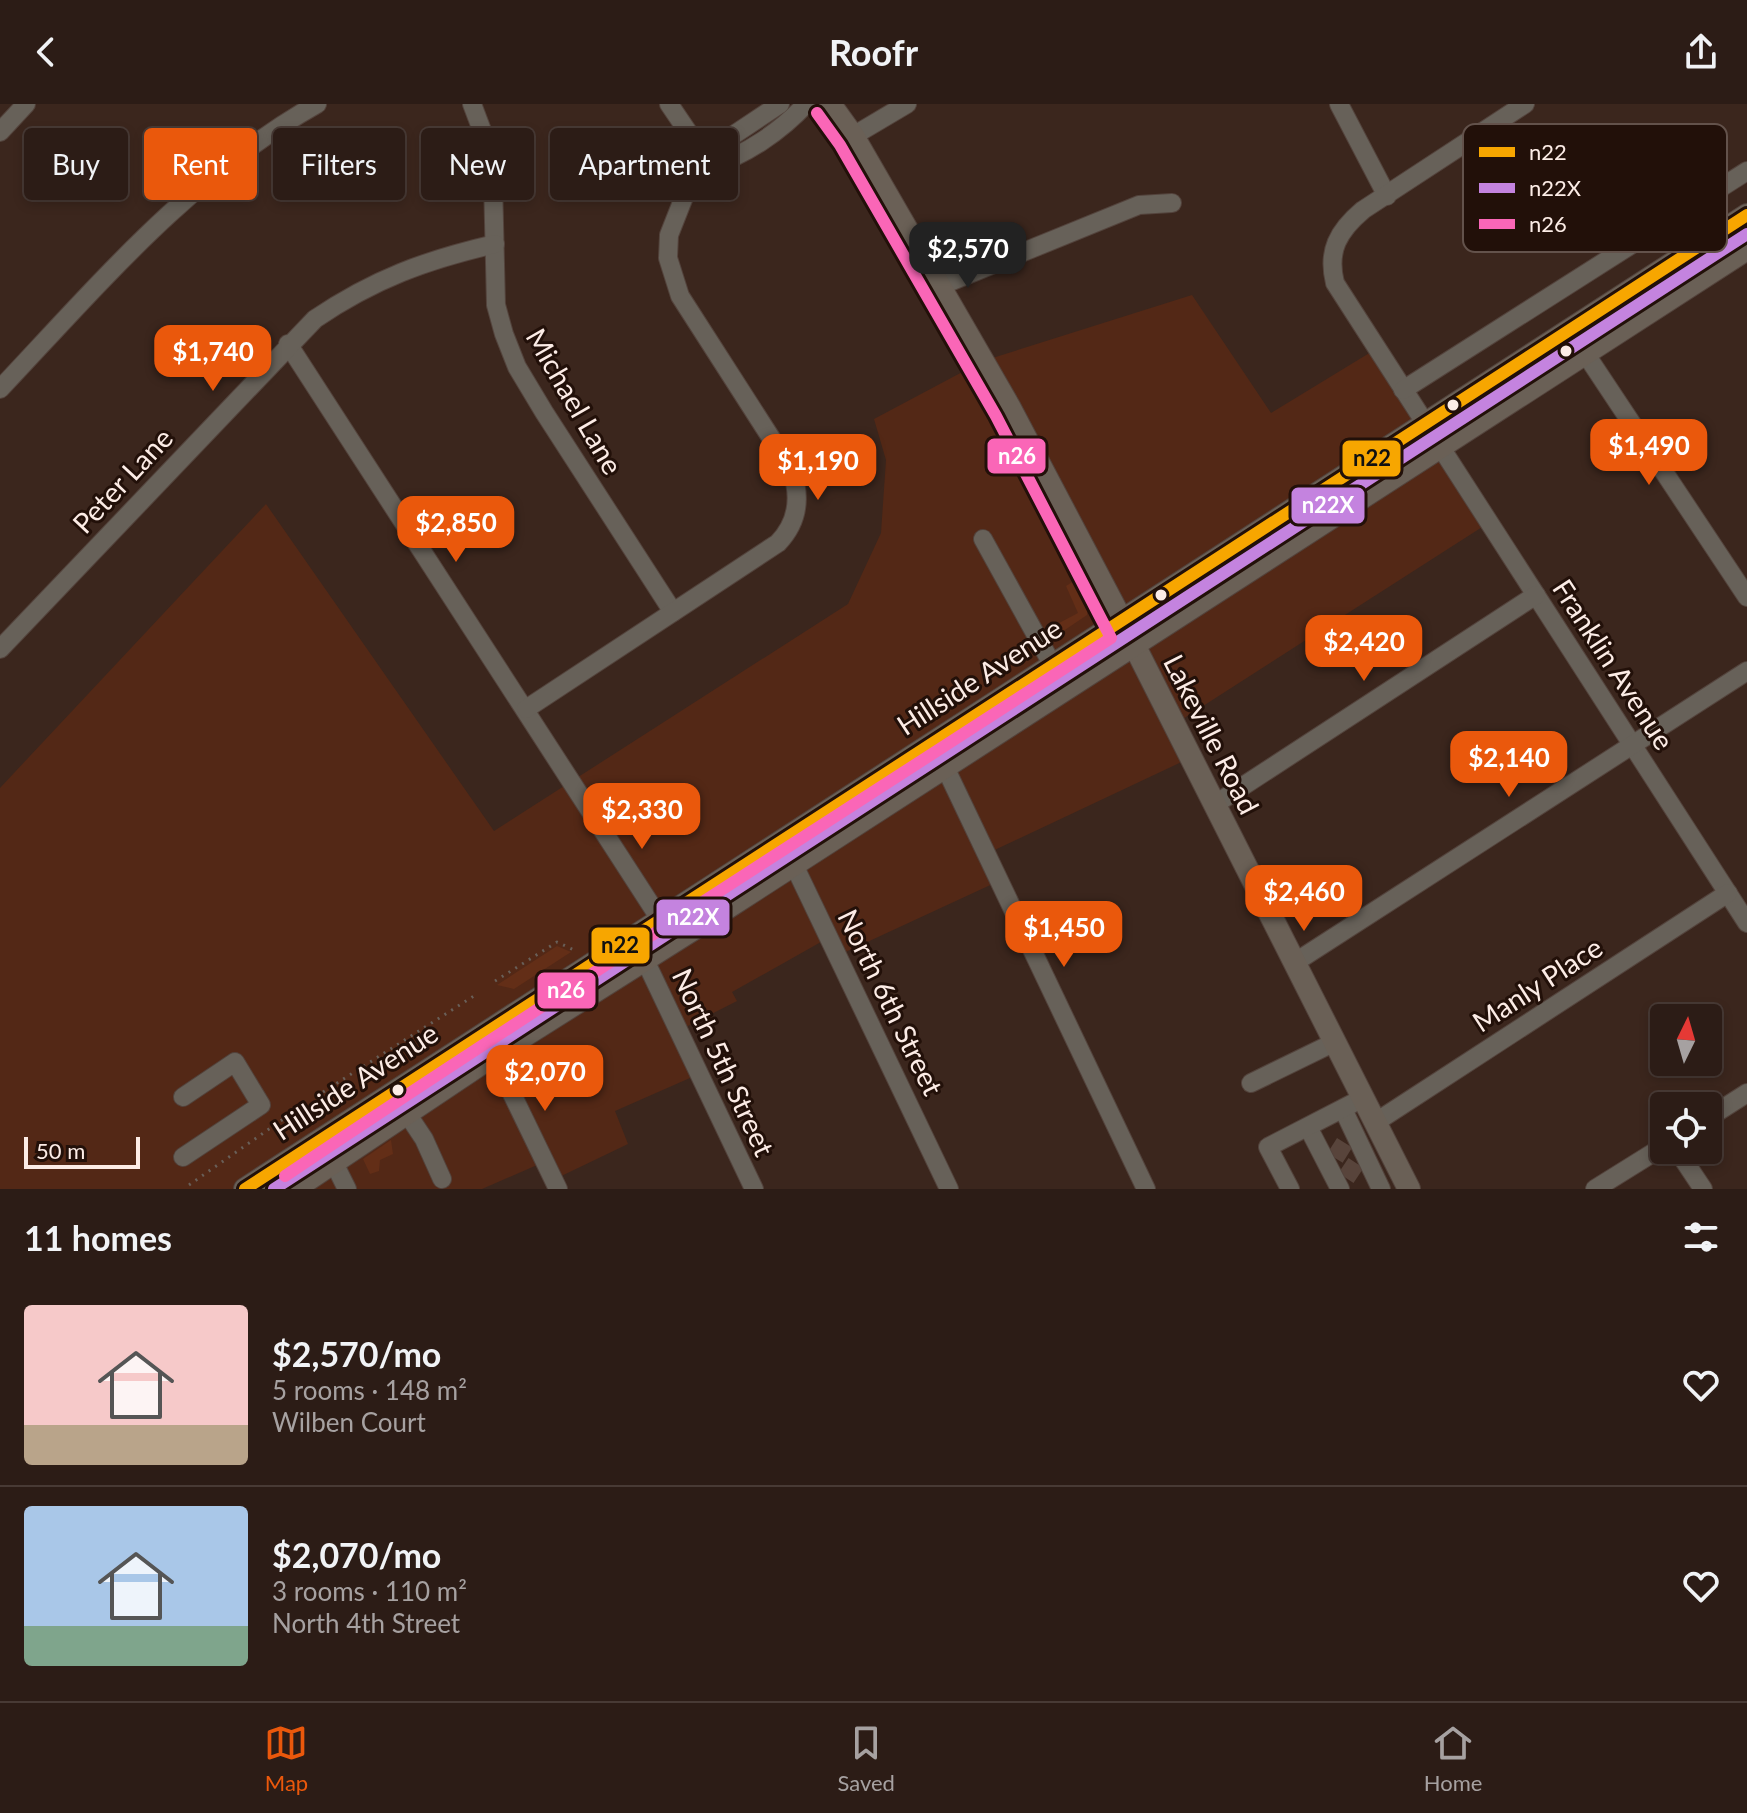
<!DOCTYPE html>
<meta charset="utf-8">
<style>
:root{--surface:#2c1c16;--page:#382923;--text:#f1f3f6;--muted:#a6a1a1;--line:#483a35;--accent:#ea580c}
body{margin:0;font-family:Lato,sans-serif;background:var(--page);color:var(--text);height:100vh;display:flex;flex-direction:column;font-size:30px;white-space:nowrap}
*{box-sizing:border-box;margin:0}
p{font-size:26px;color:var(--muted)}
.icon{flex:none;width:44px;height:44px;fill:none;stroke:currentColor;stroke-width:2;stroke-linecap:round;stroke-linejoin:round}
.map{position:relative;height:1085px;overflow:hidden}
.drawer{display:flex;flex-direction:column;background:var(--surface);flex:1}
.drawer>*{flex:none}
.banner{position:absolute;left:24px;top:24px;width:800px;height:72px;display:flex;gap:16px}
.needle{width:52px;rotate:5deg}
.controls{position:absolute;left:1650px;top:900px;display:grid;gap:16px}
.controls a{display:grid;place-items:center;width:72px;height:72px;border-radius:8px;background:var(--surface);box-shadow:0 4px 12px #0003,0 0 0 2px var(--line);font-size:40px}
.scale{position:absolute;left:24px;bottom:20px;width:116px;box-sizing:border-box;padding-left:8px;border:4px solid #fcece6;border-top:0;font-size:22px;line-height:28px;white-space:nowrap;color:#fcece6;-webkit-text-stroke:6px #221009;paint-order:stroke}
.price{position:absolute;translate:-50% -68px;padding:0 18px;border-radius:16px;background:var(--accent);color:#fff;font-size:26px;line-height:52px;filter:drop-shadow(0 2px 4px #0008)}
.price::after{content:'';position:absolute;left:50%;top:48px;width:24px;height:18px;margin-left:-12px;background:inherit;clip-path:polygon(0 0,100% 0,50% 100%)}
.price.active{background:#222;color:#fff}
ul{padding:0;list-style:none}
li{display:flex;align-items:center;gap:24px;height:200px;padding:0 24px}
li+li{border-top:2px solid var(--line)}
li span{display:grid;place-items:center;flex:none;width:224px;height:160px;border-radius:8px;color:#555}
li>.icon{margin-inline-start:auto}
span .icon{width:96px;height:96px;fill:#fffc;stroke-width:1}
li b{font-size:34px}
h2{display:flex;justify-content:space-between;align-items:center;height:96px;padding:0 24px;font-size:34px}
.tag{padding:0 28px;border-radius:8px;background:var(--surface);box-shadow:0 4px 12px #0003,0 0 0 2px var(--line);font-size:28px;line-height:72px}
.tag.active{background:var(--accent);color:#fff}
header{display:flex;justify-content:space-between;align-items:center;height:104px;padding:0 24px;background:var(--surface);font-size:36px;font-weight:700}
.tabs{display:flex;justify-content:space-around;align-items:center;height:112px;border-top:2px solid var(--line);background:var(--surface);font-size:22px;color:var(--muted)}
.tabs a{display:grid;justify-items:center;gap:4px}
.tabs .active{color:var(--accent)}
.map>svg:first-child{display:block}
.built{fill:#532816}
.green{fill:#632e17}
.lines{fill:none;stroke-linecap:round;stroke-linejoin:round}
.minor-tunnel{stroke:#58443b;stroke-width:18;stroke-dasharray:18 9;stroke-linecap:butt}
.minor-casing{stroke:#53433c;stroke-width:20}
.major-casing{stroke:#53433c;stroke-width:24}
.path{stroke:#695f58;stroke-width:3;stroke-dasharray:2 6;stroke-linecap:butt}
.minor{stroke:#676159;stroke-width:18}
.major{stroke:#6a6056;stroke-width:22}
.bus-1-casing{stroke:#221009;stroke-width:18}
.bus-2-casing{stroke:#221009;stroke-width:18}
.bus-3-casing{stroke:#221009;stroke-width:18}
.bus-1{stroke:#f7a600;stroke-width:12}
.bus-2{stroke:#c483df;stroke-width:12}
.bus-3{stroke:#fa66b7;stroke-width:12}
.bus-dot{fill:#fcece6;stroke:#221009;stroke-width:3}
.labels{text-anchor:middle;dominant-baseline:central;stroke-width:6;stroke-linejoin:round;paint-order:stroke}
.street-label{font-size:28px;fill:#fcece6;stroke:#221009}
.key{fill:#221009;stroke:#63524b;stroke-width:2}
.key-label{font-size:22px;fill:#fcece6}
.line-badge{stroke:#221009;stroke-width:3}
.badge-label{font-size:22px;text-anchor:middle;font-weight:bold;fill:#fff}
.pale-badge-label{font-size:22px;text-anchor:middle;font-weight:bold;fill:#111}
</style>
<header><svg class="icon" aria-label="back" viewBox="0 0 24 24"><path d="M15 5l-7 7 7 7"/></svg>Roofr<svg class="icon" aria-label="share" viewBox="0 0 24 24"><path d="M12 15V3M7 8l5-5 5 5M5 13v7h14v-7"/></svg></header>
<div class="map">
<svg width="1747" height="1085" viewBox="0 0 1747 1085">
<rect width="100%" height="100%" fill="#3b261d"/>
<g class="built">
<path d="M1192 191 1271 309 1376 245 1424 319 245 1085H0V684L266 400 494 727 848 500 881 429 886 356 874 315 983 257Z"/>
<path d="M1441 343 1490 418 1175 620 1190 654 986 750 999 777 837 852 828 834 732 888 737 897 678 927 699 970 615 1007 628 1040 553 1076 544 1058 482 1085H294Z"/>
</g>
<g class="green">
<path d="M1074 477 1087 502V511L1044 540V527L1078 509 1066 482Z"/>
<path d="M557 842 571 848 514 885 497 881Z"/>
<path d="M391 1036 393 1050 380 1056 379 1067 370 1070 363 1055Z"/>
</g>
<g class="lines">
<g class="minor-tunnel">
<path d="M1335 1054 1347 1035"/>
<path d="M1346 1074 1358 1056"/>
</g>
<g class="minor-casing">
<g id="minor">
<path d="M472 0 486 37 493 77 496 201 504 230 517 263 544 308 673 508"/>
<path d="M669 0 711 62"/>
<path d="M1339 0 1387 92"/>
<path d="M1525 0 1363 106C1338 127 1327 147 1335 179L1747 819"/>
<path d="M0 28 26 0"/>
<path d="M853 32 907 0"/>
<path d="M711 62C746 51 781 27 806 0"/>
<path d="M940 182 1139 101 1172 99"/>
<path d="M288 240 660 815"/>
<path d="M1585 249 1747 493"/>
<path d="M0 285C99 180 191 71 317 0"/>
<path d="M1403 286 1747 67"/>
<path d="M983 435 1052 560"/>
<path d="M0 545 315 215C374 175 426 156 495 140"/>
<path d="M526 605 778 439C799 417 801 392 791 365L680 192 668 154 669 131 684 93 711 62 726 36 780 0"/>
<path d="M945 663 1146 1085"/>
<path d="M1214 701 1536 491"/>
<path d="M779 738 794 761 949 1085"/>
<path d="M644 854 754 1085"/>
<path d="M1294 859 1747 567"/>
<path d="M483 930 558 1085"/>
<path d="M1251 979 1335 938"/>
<path d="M1343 1005 1381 1085"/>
<path d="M406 1008 424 1035 442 1075"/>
<path d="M1708 1014 1747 989"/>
<path d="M1376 1018 1728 789"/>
<path d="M1308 1023 1340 1085"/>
<path d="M1677 1046 1703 1085"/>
<path d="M183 1053 261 1001 235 958 183 993"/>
<path d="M334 1059 347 1085"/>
<path d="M1290 1085 1268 1043 1363 994"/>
<path d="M1595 1085 1664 1042"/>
</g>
</g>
<g class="major-casing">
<g id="major">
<path d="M830 0 853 32 1010 304 1121 515 1409 1085"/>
<path d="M245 1085 1747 111"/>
<path d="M294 1085 494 951 730 802 1747 145"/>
</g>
</g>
<g class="path">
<path d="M495 877 557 838 574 846"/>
<path d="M323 988 477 890"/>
<path d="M189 1081 292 1009"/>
</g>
<use href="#minor" class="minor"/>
<use href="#major" class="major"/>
<g class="bus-1-casing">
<path id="bus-1" d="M245 1085 1747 111"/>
</g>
<g class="bus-2-casing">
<path id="bus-2" d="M274 1085 1747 130"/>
</g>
<g class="bus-3-casing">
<path id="bus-3" d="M285 1072C558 889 836 713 1111 534L996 312 840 41 817 9"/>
</g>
<use href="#bus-1" class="bus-1"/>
<use href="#bus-2" class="bus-2"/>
<use href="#bus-3" class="bus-3"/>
</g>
<g class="bus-dot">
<circle cx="1566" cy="247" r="7"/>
<circle cx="1453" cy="301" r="7"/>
<circle cx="1161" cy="491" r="7"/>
<circle cx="398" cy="986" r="7"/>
</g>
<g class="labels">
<g class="street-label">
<text transform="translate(575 297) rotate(60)">Michael Lane</text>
<text transform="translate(122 376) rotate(-47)">Peter Lane</text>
<text transform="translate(1614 560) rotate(57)">Franklin Avenue</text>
<text transform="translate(979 572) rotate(-33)">Hillside Avenue</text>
<text transform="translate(1212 630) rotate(63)">Lakeville Road</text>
<text transform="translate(1537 880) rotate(-33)">Manly Place</text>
<text transform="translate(891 898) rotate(64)">North 6th Street</text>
<text transform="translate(724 958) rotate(65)">North 5th Street</text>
<text transform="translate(355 977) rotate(-33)">Hillside Avenue</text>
</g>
</g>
<rect x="1463" y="20" width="264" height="128" rx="12" class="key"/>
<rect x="1479" y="43" width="36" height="10" fill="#f7a600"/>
<rect x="1479" y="79" width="36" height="10" fill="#c483df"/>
<rect x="1479" y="115" width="36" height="10" fill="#fa66b7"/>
<g class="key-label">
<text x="1529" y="56">n22</text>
<text x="1529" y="92">n22X</text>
<text x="1529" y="128">n26</text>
</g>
<g class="line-badge">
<rect x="986" y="333" width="61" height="38" rx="8" fill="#fa66b7"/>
<rect x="1341" y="335" width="61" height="39" rx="8" fill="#f7a600"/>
<rect x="1290" y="382" width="76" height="39" rx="8" fill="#c483df"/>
<rect x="655" y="794" width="76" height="39" rx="8" fill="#c483df"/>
<rect x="590" y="822" width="61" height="39" rx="8" fill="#f7a600"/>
<rect x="536" y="867" width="61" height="39" rx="8" fill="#fa66b7"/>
</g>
<g class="badge-label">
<text x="1017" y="360">n26</text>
<text x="1328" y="409">n22X</text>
<text x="693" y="821">n22X</text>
<text x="566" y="894">n26</text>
</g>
<g class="pale-badge-label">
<text x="1372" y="362">n22</text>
<text x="620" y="849">n22</text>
</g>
</svg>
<div class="controls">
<a><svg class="needle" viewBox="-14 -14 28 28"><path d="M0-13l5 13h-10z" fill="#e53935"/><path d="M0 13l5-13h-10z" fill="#a6a1a1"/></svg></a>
<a><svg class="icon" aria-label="locate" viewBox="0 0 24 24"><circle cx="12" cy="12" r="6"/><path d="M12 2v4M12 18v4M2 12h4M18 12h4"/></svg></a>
</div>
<div class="scale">50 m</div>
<b class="price active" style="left:968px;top:186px">$2,570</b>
<b class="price" style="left:213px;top:289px">$1,740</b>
<b class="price" style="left:1649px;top:383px">$1,490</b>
<b class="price" style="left:818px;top:398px">$1,190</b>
<b class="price" style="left:456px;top:460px">$2,850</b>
<b class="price" style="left:1364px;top:579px">$2,420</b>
<b class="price" style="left:1509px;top:695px">$2,140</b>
<b class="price" style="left:642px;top:747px">$2,330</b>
<b class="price" style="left:1304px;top:829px">$2,460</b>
<b class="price" style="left:1064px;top:865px">$1,450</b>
<b class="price" style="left:545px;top:1009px">$2,070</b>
<div class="banner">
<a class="tag">Buy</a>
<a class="tag active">Rent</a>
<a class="tag">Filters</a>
<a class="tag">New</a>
<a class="tag">Apartment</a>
</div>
</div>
<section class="drawer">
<h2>11 homes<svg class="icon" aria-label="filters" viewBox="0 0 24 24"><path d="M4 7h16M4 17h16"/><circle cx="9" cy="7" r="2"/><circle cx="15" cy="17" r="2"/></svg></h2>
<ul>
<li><span style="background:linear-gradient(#f6c9c9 75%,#b9a48a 0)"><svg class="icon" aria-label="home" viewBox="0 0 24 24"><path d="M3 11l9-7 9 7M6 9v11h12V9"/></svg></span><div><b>$2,570/mo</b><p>5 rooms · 148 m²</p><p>Wilben Court</p></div><svg class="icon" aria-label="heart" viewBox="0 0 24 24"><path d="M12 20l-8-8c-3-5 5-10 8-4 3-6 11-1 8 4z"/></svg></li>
<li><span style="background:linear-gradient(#a9c7e8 75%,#7fa58c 0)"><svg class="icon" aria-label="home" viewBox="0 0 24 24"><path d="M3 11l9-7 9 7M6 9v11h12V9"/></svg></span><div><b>$2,070/mo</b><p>3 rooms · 110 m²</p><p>North 4th Street</p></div><svg class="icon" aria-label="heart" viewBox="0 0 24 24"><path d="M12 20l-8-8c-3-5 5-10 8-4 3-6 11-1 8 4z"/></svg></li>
</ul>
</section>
<nav class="tabs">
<a class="active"><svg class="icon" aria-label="map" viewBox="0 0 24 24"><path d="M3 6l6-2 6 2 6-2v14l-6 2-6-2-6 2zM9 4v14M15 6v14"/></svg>Map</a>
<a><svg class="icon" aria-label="saved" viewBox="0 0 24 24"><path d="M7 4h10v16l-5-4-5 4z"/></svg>Saved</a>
<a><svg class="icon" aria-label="home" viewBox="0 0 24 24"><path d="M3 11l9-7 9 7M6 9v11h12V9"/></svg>Home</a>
</nav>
